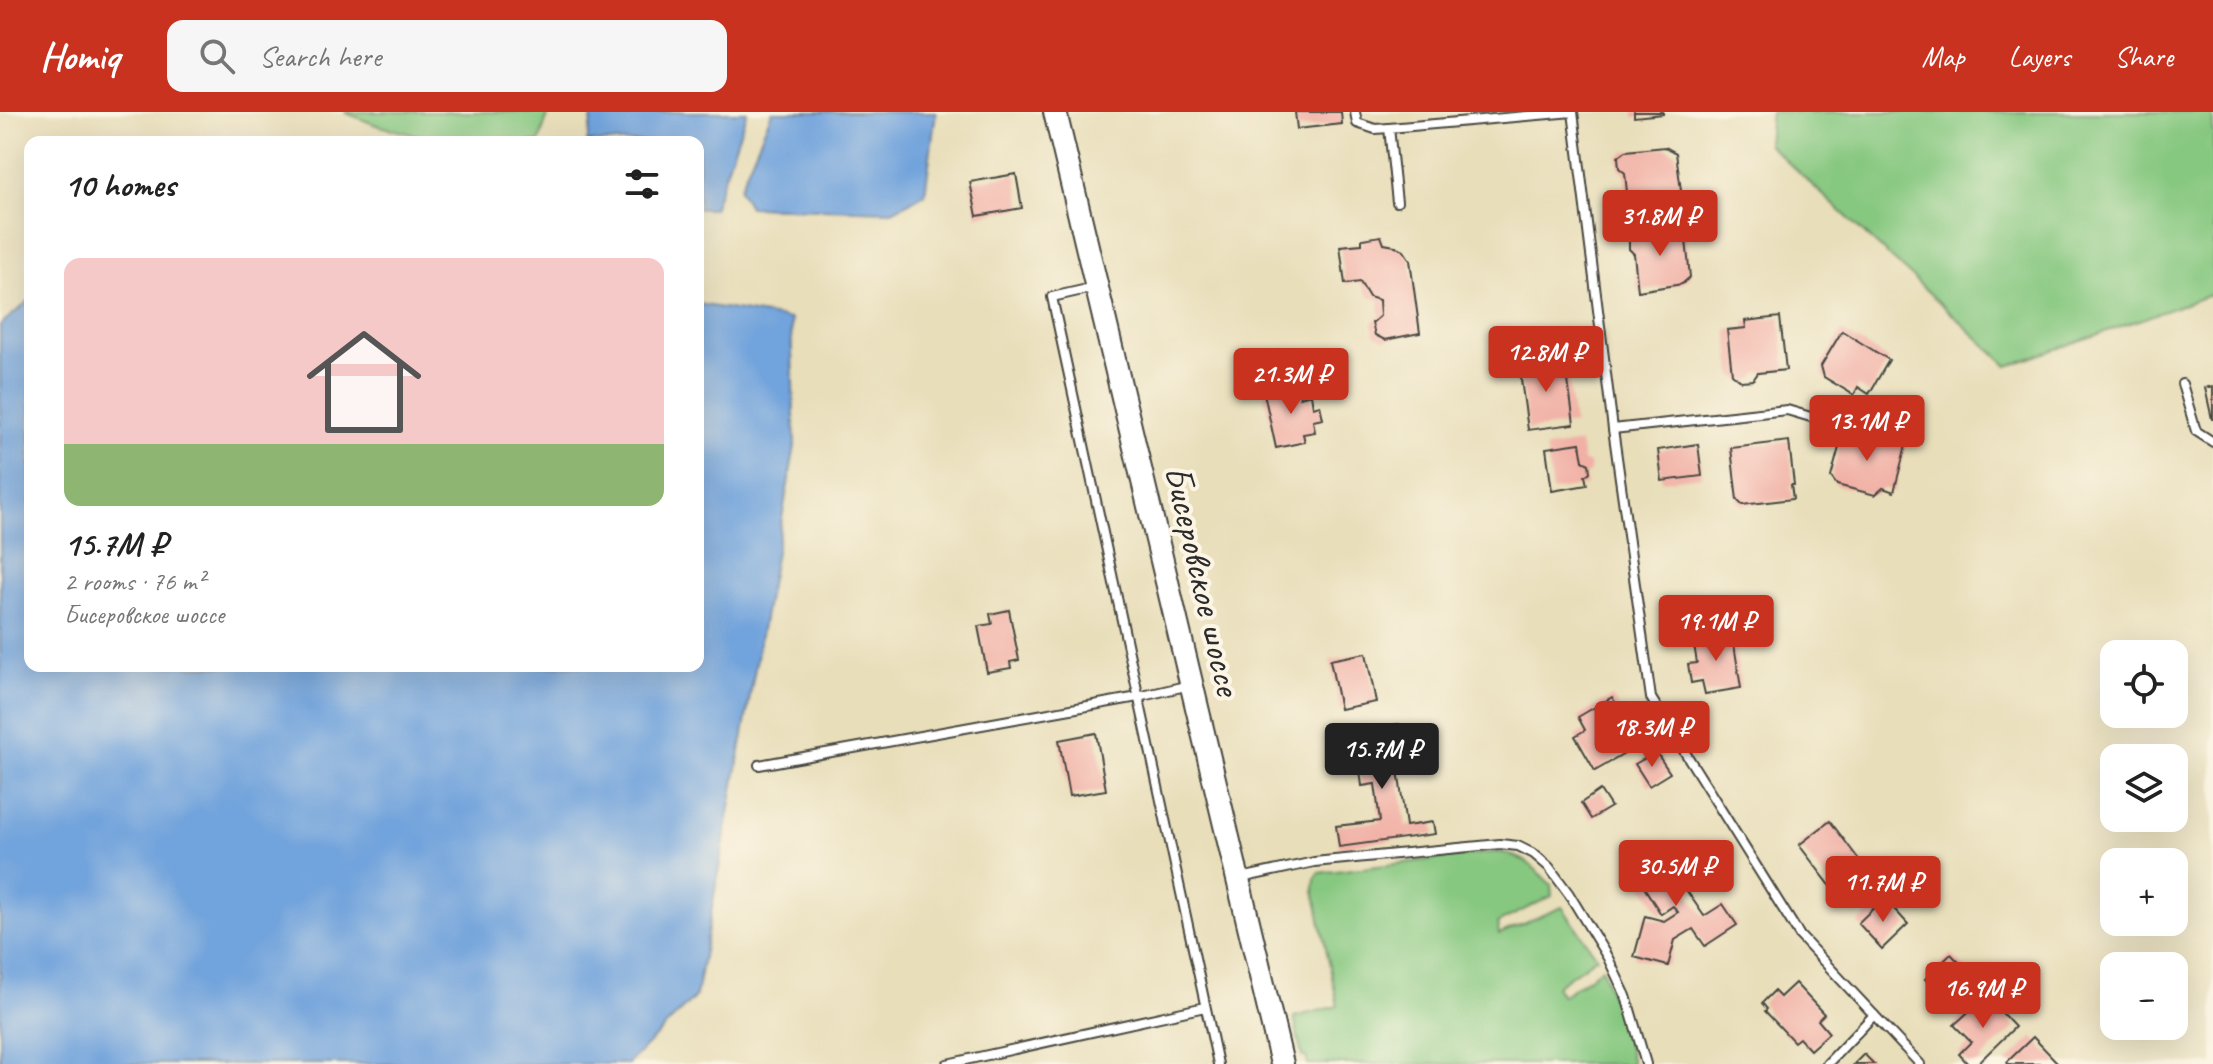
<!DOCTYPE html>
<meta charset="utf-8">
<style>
:root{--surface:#fff;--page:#f6f6f6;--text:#222;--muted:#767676;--line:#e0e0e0;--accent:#c8321e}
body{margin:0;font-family:Caveat,sans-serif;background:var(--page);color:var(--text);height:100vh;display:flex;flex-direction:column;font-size:30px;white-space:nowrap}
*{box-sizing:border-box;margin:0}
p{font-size:26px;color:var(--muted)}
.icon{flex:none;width:44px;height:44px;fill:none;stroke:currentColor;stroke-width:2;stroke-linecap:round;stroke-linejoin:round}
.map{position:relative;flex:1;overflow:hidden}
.details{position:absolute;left:24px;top:24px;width:680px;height:536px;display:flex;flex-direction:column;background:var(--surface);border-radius:16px;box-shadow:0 8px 32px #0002}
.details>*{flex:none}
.fabs{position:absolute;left:2100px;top:528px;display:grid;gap:16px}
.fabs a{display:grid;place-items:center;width:88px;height:88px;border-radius:16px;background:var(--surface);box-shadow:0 8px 32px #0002;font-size:40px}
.price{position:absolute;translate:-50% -68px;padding:0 18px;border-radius:8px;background:var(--accent);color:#fff;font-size:26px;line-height:52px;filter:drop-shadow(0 2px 4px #0008)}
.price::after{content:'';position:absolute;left:50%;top:48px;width:24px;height:18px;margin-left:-12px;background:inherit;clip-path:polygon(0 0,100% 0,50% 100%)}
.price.on{background:#222;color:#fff}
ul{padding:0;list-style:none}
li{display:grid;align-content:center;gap:16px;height:424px;padding:0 40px}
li+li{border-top:2px solid var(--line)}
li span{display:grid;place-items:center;height:248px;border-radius:16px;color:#555}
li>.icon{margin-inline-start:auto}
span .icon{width:144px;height:144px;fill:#fffc;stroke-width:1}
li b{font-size:34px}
h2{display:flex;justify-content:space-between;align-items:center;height:96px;padding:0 40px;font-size:34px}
header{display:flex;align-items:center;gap:48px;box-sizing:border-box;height:112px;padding:0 40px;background:var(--accent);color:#fff}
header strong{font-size:38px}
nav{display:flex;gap:44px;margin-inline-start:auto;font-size:28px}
.search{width:560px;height:72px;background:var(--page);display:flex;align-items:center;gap:20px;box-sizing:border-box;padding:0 28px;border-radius:16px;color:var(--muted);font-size:30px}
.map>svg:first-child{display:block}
.green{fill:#86c880;stroke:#587a56;stroke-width:2}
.water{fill:#71a3dc;stroke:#4e6784;stroke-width:2}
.building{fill:#f1b0a5}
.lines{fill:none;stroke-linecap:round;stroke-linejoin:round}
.service-casing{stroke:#474640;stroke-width:12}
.secondary-casing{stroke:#474640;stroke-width:26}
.service{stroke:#fff;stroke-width:8}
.secondary{stroke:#fff;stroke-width:22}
.labels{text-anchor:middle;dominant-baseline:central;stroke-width:8;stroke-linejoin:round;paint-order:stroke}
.street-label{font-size:38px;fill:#2b2b2b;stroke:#fcf5e5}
</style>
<header>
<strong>Homiq</strong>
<div class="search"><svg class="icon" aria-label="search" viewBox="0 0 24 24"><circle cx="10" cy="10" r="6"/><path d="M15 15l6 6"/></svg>Search here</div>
<nav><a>Map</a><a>Layers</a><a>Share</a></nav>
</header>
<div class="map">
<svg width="2213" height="952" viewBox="0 0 2213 952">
<rect width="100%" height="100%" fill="#fcf5e5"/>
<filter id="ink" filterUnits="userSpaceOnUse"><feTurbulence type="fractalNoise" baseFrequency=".0125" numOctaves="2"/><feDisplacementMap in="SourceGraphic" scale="16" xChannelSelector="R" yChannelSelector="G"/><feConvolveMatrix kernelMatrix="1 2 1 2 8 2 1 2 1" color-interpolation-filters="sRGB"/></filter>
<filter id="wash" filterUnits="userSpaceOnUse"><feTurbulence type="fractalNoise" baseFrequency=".006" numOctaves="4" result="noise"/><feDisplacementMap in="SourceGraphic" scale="32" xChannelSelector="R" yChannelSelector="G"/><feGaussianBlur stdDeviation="1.8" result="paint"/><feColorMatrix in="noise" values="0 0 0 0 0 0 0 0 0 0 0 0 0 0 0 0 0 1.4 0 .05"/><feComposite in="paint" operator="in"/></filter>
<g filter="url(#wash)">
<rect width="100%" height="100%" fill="#e8deba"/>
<g class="green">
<path d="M344 0H549L539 30H442L376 13Z"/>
<path d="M1771 0H2213V182L2008 254 1768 32Z"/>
<path d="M1497 740C1525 744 1533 754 1551 773L1552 784 1497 811 1499 822 1562 795 1597 845 1556 874 1562 884 1602 856 1614 892 1621 896C1627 915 1627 933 1632 952H1308L1306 945H1302L1294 905 1338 894 1314 778 1315 767 1319 761Z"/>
</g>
<g class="water">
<path d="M593 0H747L713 97H698V30H587Z"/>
<path d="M772 0H936L925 82 892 99 749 95 739 77Z"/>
<path d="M30 188V554H698V192L791 207 795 334 696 884 628 952H0V213Z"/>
</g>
<g id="blocks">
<g class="building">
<path d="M1295 0H1341L1342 12 1297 17Z"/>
<path d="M1634 0H1663V2L1634 5Z"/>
<path d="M1665 35 1676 41 1682 86 1676 95 1629 100 1625 61 1619 56 1618 45 1626 39Z"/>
<path d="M1016 62 1022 96 977 104 970 70Z"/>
<path d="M1677 115 1685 119 1690 165 1682 172 1638 179 1634 142 1629 137V126L1634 121Z"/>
<path d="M1381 124 1384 132 1395 134 1404 139 1410 148 1420 221 1385 228 1375 223 1372 211 1380 204 1379 188 1369 185 1360 170 1345 172 1340 134 1362 132V127Z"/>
<path d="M1780 205 1786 258 1758 261 1753 268 1741 269 1732 262 1727 218 1746 216 1745 209Z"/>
<path d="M1842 219 1889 248 1869 282 1858 275 1854 283 1824 265 1821 254Z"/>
<path d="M1565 247 1574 312 1528 318 1519 253Z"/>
<path d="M1298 273 1300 285 1311 282 1313 295 1320 293 1323 307 1313 309 1315 320 1303 322 1305 330 1276 336 1264 281Z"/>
<path d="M2213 274V307H2212L2205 276Z"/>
<path d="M1844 317 1906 333 1894 380 1883 376 1875 383 1837 373 1831 365Z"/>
<path d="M1789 329 1794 373H1791L1793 387 1742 393 1737 388 1731 336Z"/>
<path d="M1580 331 1583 349 1589 352 1590 360 1585 364 1587 373 1552 379 1546 336Z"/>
<path d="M1698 332 1702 364 1662 369 1658 338Z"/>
<path d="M1009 498 1019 548 1010 550 1011 556 987 560 978 514 992 512 990 502Z"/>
<path d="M1732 520 1741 576 1705 582 1702 569 1691 571 1688 552 1697 551 1693 526Z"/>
<path d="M1366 541 1376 590 1340 597 1330 548Z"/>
<path d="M1612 585 1633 621 1626 626 1633 637 1595 659 1575 624 1585 618 1578 605Z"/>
<path d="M1399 612 1403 637H1400L1402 658H1398L1406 714 1433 710 1435 722 1339 735 1336 714 1380 709 1375 672 1362 674 1357 634 1363 633 1361 617Z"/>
<path d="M1096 621 1106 678 1069 684 1059 628Z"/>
<path d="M1656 640 1670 661 1649 674 1635 652Z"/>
<path d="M1600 678 1611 695 1591 707 1581 691Z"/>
<path d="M1830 709 1866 757 1836 781 1799 733Z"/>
<path d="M1679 732 1703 769 1687 779 1704 804 1723 792 1737 813 1705 834 1693 817 1675 828 1668 854 1634 845 1645 804 1664 809 1678 800 1673 794 1661 802 1635 761Z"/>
<path d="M1884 786 1908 812 1882 837 1858 811Z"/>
<path d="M1951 842 1975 867 1949 892 1925 867Z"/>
<path d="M1795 871 1824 902 1818 908 1829 921 1810 938 1799 926 1794 930 1765 899 1767 897 1762 891 1774 879 1780 885Z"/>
<path d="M1986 884 2015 915 1977 952H1968L1959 942 1971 930 1954 913Z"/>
<path d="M2033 925 2057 950 2055 952H2008L2007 950Z"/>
<path d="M1864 942 1874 952H1854Z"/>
</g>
</g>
</g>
<g filter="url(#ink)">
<use href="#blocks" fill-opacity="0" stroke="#474640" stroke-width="2"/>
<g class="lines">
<g class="service-casing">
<g id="service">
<path d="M1355 0 1357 11 1375 17 1389 16"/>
<path d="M1573 0 1613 317 1651 586 1800 824 1920 952"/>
<path d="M1397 90 1389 16 1573 0"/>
<path d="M1096 175 1052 185 1218 952"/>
<path d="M2182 272 2196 319 2213 330"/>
<path d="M1613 317 1787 298 1831 311"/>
<path d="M759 653 1138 585 1190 573"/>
<path d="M1241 766 1314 750 1500 732 1518 734 1534 742 1549 755 1569 782 1608 846 1626 884 1646 952"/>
<path d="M947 952 1205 895"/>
<path d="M1827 952 1874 903"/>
</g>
</g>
<g class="secondary-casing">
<path id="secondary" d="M1055 0 1282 952"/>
</g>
<use href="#service" class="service"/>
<use href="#secondary" class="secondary"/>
</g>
</g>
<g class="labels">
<g class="street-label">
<text transform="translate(1203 468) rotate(77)">Бисеровское шоссе</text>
</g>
</g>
</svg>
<div class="fabs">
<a><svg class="icon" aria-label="locate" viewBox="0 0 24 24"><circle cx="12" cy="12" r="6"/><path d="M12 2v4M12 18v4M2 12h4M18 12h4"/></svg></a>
<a><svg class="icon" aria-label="layers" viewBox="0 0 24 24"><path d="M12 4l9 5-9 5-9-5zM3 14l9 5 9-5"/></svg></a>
<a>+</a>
<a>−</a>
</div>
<b class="price" style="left:1660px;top:146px">31.8M ₽</b>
<b class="price" style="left:1546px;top:282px">12.8M ₽</b>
<b class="price" style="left:1291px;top:304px">21.3M ₽</b>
<b class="price" style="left:1867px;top:351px">13.1M ₽</b>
<b class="price" style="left:1716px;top:551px">19.1M ₽</b>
<b class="price" style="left:1652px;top:657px">18.3M ₽</b>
<b class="price on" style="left:1382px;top:679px">15.7M ₽</b>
<b class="price" style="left:1676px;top:796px">30.5M ₽</b>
<b class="price" style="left:1883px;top:812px">11.7M ₽</b>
<b class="price" style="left:1983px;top:918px">16.9M ₽</b>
<section class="details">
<h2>10 homes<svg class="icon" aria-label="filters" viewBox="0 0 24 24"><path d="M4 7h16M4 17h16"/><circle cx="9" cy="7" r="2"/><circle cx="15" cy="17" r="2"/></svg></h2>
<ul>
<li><span style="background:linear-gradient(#f6c9c9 75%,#8fb573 0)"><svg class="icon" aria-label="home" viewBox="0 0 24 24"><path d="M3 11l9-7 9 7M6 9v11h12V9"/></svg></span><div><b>15.7M ₽</b><p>2 rooms · 76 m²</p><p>Бисеровское шоссе</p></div></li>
</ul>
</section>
</div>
